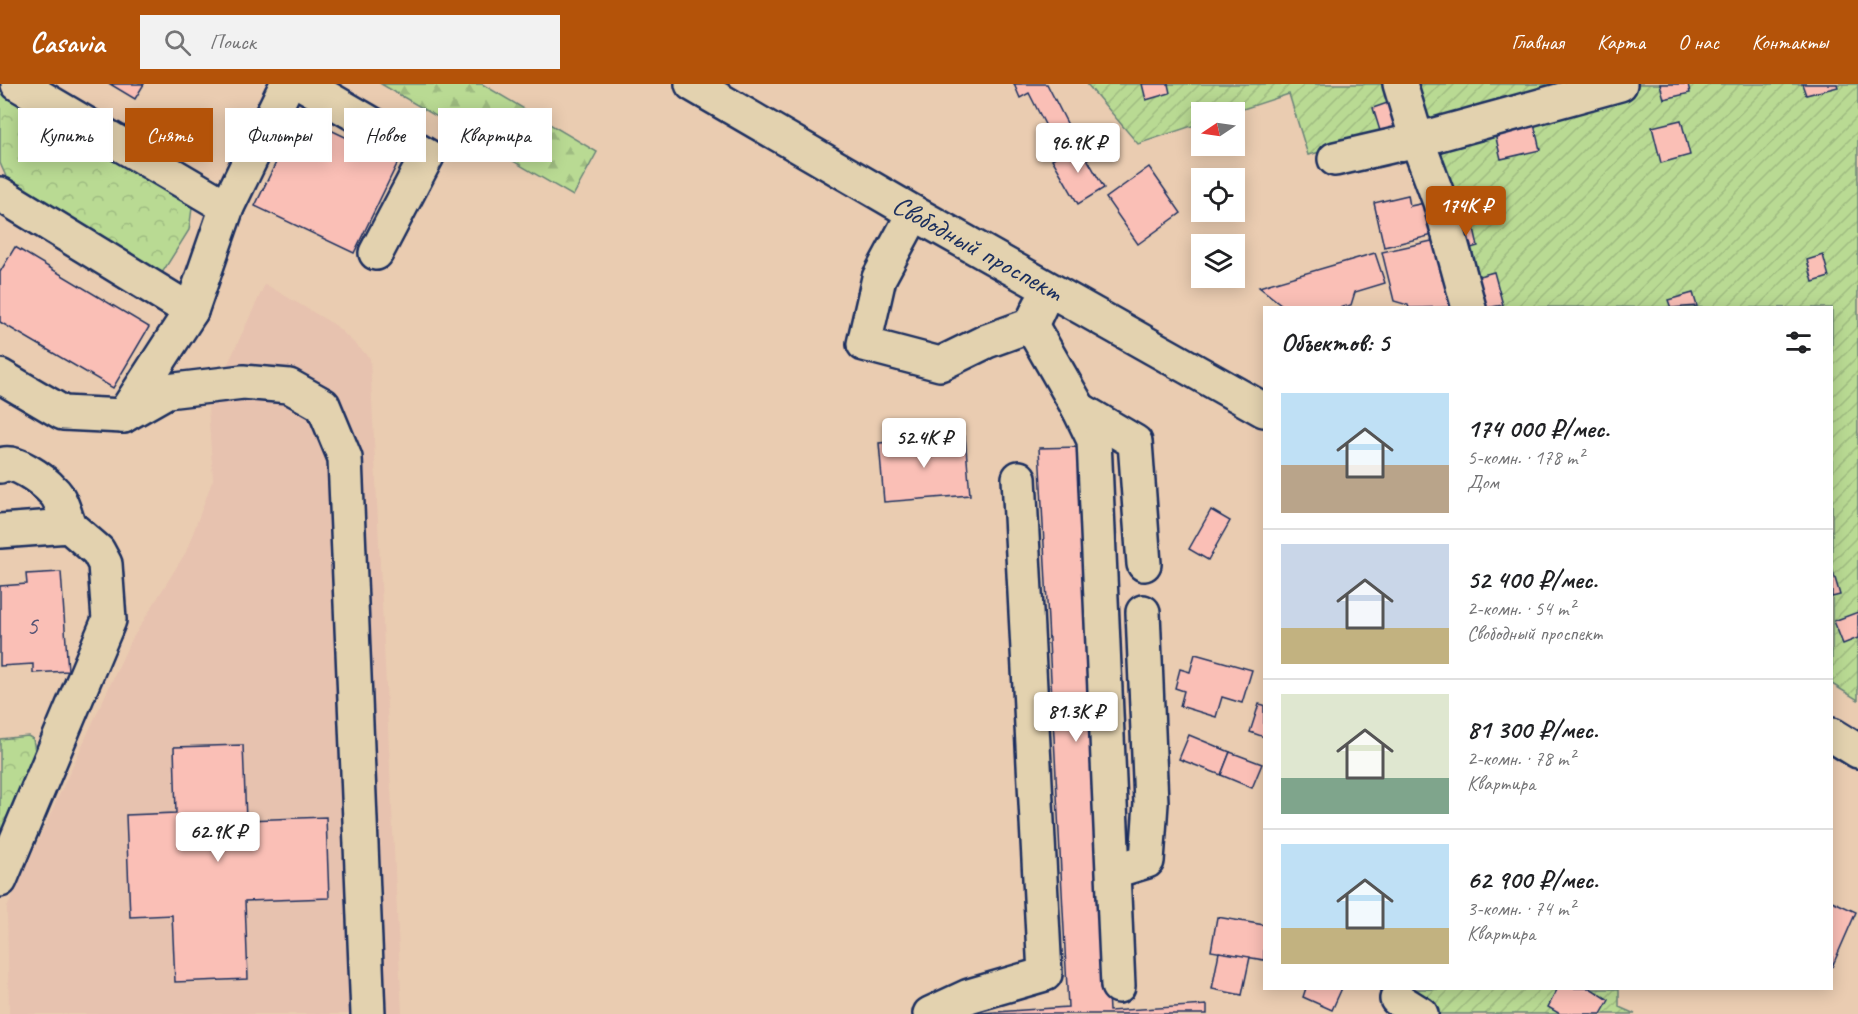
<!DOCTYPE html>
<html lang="ru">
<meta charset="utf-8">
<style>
:root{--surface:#fff;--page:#f2f2f2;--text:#202124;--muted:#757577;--line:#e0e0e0;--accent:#b45309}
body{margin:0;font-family:Caveat,sans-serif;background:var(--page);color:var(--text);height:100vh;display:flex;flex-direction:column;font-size:22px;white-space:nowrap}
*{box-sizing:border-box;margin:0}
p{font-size:20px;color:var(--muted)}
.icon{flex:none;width:33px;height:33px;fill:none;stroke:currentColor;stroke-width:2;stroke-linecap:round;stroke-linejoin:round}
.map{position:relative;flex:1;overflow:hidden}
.details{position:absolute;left:1263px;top:222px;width:570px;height:684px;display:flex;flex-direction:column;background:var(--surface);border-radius:0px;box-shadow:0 3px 15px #0003}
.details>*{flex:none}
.banner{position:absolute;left:18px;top:24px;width:570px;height:54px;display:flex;gap:12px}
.needle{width:39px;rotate:257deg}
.buttons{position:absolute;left:1191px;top:18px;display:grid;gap:12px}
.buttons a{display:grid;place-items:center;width:54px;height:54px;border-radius:0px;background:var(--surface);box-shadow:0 3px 15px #0003;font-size:30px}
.price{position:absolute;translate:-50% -51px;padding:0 14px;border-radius:6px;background:#fff;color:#222;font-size:20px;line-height:39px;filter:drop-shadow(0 2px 3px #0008)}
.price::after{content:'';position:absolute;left:50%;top:36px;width:18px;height:14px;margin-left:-9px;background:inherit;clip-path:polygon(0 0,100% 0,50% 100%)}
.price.on{background:var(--accent);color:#fff}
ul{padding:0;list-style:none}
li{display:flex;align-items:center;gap:18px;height:150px;padding:0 18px}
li+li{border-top:2px solid var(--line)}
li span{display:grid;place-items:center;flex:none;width:168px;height:120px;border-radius:0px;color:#555}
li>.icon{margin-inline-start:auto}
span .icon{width:72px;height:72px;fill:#fffc;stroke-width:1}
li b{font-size:26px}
h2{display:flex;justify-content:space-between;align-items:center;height:72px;padding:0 18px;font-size:26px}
.tag{padding:0 21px;border-radius:0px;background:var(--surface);box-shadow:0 3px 15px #0003;font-size:21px;line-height:54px}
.tag.on{background:var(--accent);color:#fff}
header{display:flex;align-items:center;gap:36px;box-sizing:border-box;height:84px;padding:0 30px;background:var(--accent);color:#fff}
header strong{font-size:28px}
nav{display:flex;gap:33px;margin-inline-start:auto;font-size:21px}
.search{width:420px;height:54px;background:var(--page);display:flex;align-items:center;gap:15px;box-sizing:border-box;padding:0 21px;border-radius:0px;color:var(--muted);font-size:22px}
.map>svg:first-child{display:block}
.built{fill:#e7c2af}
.forest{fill:url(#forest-firs);stroke:#6a8478;stroke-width:1.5}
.park{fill:url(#park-crowns);stroke:#6a8478;stroke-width:1.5}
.garden{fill:url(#garden-furrows);stroke:#6a8478;stroke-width:1.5}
.building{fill:#fabfb6;stroke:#1b2f5e;stroke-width:1.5}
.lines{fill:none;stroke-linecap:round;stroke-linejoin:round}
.minor-casing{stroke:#1b2f5e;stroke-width:38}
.major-casing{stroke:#1b2f5e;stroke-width:38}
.minor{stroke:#e3d2af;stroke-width:33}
.major{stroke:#e3d2af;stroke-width:33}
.labels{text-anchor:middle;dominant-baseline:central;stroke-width:5;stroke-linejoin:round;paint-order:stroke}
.number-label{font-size:26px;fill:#535374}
.street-label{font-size:28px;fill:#1b2f5e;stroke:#e3d2af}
</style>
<header>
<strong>Casavia</strong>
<div class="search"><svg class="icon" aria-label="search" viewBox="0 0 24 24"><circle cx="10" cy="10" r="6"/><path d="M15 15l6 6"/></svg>Поиск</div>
<nav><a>Главная</a><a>Карта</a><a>О нас</a><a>Контакты</a></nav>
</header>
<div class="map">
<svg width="1858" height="930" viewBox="0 0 1858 930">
<defs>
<pattern id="forest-firs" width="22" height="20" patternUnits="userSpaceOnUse" patternTransform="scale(1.5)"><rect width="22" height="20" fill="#b9da93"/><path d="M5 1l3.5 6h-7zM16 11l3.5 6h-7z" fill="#9ebb81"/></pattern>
<pattern id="park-crowns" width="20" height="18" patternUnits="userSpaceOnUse" patternTransform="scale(1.5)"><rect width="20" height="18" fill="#b9da93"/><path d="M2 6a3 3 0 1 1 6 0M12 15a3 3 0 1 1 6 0" fill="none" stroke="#9ebb81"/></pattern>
<pattern id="garden-furrows" width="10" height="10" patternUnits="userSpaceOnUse" patternTransform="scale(1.5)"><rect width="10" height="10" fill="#b9da93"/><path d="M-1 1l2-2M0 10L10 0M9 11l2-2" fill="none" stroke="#9ebb81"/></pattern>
</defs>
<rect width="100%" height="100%" fill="#eaccb1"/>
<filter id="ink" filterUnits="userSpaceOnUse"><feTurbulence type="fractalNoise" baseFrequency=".0167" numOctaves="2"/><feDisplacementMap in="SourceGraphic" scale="12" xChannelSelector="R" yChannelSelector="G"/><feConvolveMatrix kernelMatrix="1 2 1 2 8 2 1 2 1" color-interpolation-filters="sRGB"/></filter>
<g filter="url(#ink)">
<path class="built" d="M265 200 335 241 370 274 402 930H9L7 824 129 560 186 468 213 395 208 323Z"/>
<path class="forest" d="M381 0H482L597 68 573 112Z"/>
<g class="park">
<path d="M0 0 193 117 189 146 162 189 8 97 0 79Z"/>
<path d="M28 652 33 655 35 667 0 751V655Z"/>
</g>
<g class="garden">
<path d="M1087 0H1858V616L1832 600V224L1475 223 1425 42 1308 71 1289 10 1234 28H1202L1201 39 1138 60Z"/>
<path d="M1404 905H1619V923L1635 930H1408Z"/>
</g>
<g class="building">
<path d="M110 0H144L135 15Z"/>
<path d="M1014 0H1047L1073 51 1055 60 1029 9 1020 14Z"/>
<path d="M1142 0H1168L1170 9 1146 16Z"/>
<path d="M1660 0H1688L1690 9 1664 15Z"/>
<path d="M1802 0H1837L1838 3 1806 11Z"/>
<path d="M1396 16 1405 42 1381 50 1373 24Z"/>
<path d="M299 31 398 78 354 169 255 122Z"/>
<path d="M1681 36 1690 71 1661 79 1652 43Z"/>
<path d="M1534 40 1540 66 1501 75 1495 50Z"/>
<path d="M1078 59 1104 104 1078 120 1052 75Z"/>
<path d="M1149 83 1181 129 1138 160 1106 114Z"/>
<path d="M1408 111 1410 122 1425 119 1433 151 1384 163 1374 119Z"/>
<path d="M1473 140 1478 162 1460 167 1454 145Z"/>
<path d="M1441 155 1461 223 1409 224 1408 221 1394 217 1382 168Z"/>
<path d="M15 163 149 243 113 304 0 238V188Z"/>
<path d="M1375 169 1385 199 1355 208 1351 221 1339 224H1286L1259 203Z"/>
<path d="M1823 171 1829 193 1813 198 1807 176Z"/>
<path d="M1494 188 1503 221 1486 224 1484 215 1474 217 1468 195Z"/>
<path d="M1693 209 1697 222 1671 224 1668 216Z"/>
<path d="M965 352 970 411 884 418 879 359Z"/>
<path d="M1079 363 1109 927 1207 921V930H967L1068 923 1039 364Z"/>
<path d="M1211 426 1230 437 1208 476 1189 465Z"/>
<path d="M1832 484 1840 511 1832 513Z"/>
<path d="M61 488 68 587 33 589V580L0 582V502L27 500 26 490Z"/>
<path d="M1858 528V554L1843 560 1834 537Z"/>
<path d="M1195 570 1252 586 1242 619 1222 613 1216 633 1180 622 1184 607 1175 604 1180 585 1190 588Z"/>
<path d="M1259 620 1264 621V653L1250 648Z"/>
<path d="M1189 651 1230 668 1221 691 1179 675Z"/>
<path d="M243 661 246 736 326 733 329 814 245 817 248 895 175 898 172 831 130 833 126 731 176 729 174 663Z"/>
<path d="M1230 668 1262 680 1252 704 1221 691Z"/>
<path d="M1832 817 1856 828 1832 883Z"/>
<path d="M1217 833 1264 841V876L1211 867Z"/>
<path d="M1219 868 1250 873 1242 911 1212 905Z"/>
<path d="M1306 904H1342L1332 926 1303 913Z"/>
<path d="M1558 904H1590L1609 916 1601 930H1560L1548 923Z"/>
</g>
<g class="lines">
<g class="minor-casing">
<g id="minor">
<path d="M18 0 227 123"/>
<path d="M303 0 427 72 376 169"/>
<path d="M1400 0 1417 56 1440 118 1469 224"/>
<path d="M1335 75 1417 56 1620 0"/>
<path d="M0 110 191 227"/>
<path d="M914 129 879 194 864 260 940 280 987 257 1031 241 1040 222"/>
<path d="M1031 241 1079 325 1094 356 1118 902"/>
<path d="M0 292 63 329 123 332 191 227 227 123 287 0"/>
<path d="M1079 325 1135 358 1144 480"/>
<path d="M123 332 167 307 243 298 289 302 323 321 345 374 368 930"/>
<path d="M0 382C13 373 43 396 53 407 61 414 65 431 69 442"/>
<path d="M0 447 69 442 98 467 105 480 109 536 0 796"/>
<path d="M1114 787 1147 777 1151 719 1143 528"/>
<path d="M1397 915 1421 930"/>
<path d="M930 930 969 912 1045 890 1019 394"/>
</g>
</g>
<g class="major-casing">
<g id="major">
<path d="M692 0 914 129 1264 326"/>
<path d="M1832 651 1858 667"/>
</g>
</g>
<use href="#minor" class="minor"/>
<use href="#major" class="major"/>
</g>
</g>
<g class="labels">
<g class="number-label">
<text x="32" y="541">5</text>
</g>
<g class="street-label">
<text transform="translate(978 164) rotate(29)">Свободный проспект</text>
</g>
</g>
</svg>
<div class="buttons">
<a><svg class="needle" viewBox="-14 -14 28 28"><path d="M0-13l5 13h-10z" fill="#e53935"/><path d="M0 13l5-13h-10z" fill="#757577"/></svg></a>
<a><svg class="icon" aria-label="locate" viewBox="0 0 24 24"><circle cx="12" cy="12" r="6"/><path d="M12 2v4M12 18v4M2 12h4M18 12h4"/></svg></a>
<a><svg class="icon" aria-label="layers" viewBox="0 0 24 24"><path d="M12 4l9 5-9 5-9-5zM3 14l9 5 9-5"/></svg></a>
</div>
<b class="price" style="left:1078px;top:90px">96.9K ₽</b>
<b class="price on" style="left:1466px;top:153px">174K ₽</b>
<b class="price" style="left:924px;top:385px">52.4K ₽</b>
<b class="price" style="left:1076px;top:659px">81.3K ₽</b>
<b class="price" style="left:218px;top:779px">62.9K ₽</b>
<div class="banner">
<a class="tag">Купить</a>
<a class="tag on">Снять</a>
<a class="tag">Фильтры</a>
<a class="tag">Новое</a>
<a class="tag">Квартира</a>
</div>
<section class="details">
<h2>Объектов: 5<svg class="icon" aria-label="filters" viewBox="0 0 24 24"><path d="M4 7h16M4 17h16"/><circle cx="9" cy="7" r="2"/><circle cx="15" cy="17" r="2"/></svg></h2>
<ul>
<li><span style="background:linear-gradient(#bfe0f5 60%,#b9a48a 0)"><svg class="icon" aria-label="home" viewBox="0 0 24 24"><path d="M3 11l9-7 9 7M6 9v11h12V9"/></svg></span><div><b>174 000 ₽/мес.</b><p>5-комн. · 178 m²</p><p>Дом</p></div></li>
<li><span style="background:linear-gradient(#c9d6e8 70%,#c2b280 0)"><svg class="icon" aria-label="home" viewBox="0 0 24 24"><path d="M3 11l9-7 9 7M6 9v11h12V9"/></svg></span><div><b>52 400 ₽/мес.</b><p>2-комн. · 54 m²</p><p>Свободный проспект</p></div></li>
<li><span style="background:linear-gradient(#dfe7d0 70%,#7fa58c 0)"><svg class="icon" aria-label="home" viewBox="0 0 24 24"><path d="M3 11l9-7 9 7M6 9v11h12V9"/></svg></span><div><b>81 300 ₽/мес.</b><p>2-комн. · 78 m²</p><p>Квартира</p></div></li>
<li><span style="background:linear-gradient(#bfe0f5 70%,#c2b280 0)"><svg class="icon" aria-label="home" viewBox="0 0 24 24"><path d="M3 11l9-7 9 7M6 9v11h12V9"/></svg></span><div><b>62 900 ₽/мес.</b><p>3-комн. · 74 m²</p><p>Квартира</p></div></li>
</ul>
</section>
</div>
